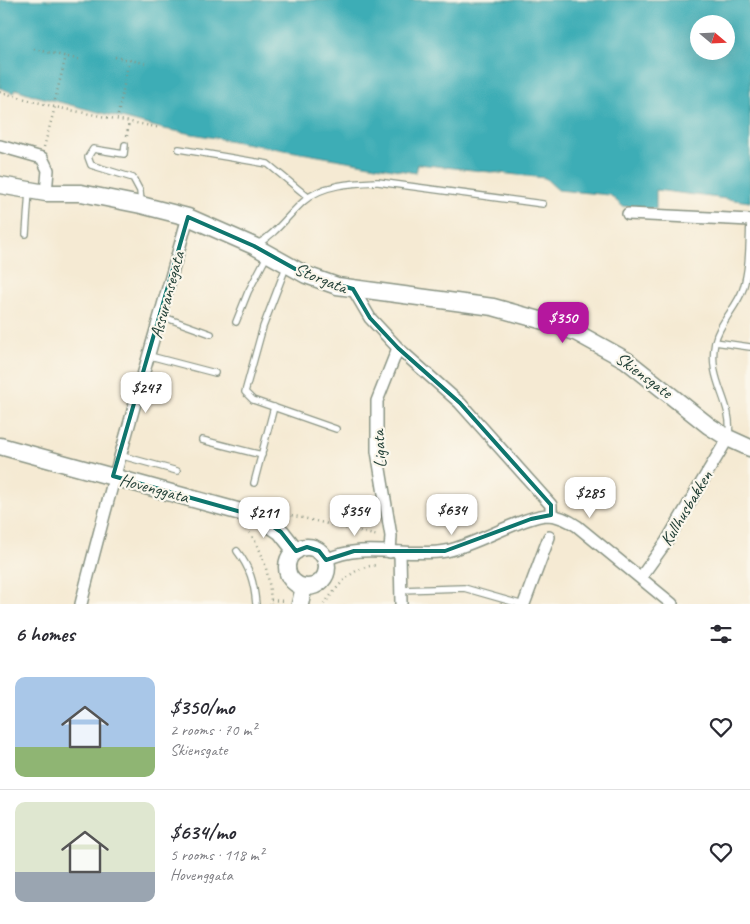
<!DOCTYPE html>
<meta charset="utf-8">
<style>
:root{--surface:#fff;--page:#f7f7f7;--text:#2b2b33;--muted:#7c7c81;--line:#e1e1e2;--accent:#b5179e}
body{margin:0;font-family:Caveat,sans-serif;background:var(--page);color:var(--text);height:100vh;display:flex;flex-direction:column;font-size:19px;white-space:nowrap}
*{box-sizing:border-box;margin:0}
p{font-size:16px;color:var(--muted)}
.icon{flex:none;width:28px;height:28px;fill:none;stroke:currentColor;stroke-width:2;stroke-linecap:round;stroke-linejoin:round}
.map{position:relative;height:604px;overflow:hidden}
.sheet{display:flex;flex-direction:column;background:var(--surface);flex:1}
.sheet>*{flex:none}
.needle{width:32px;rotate:109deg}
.buttons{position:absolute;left:690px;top:15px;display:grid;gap:10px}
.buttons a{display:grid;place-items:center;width:45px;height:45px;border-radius:50%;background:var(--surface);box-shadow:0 5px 20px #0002;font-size:25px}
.price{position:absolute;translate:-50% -42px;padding:0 11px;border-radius:10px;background:#fff;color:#222;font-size:16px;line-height:32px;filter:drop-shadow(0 1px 2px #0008)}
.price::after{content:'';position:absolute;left:50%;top:30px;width:15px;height:11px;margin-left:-8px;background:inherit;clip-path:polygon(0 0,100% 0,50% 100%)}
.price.active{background:var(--accent);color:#fff}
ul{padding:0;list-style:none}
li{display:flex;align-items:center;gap:15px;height:125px;padding:0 15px}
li+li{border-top:1px solid var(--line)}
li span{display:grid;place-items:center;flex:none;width:140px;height:100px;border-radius:10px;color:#555}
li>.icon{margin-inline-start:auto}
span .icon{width:60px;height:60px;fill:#fffc;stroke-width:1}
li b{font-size:21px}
h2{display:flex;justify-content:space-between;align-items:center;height:60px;padding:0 15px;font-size:21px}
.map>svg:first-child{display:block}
.water{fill:#3cadb6;stroke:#2e7575;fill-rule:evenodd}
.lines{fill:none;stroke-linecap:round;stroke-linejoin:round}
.lane-casing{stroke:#8a9484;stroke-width:8}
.street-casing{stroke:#8a9484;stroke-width:14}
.secondary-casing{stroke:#8a9484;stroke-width:19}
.path{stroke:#8a9484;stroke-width:2.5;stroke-dasharray:1 4;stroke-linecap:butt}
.lane{stroke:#fff;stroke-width:5.5}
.street{stroke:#fff;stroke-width:11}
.secondary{stroke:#fff;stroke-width:16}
.marked{fill:none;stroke:#0f766e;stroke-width:4;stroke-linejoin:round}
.labels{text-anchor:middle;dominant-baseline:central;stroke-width:4.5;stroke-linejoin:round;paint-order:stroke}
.street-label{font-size:18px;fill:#1f3d34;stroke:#fbf7ec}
</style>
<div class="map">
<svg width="750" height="604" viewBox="0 0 750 604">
<rect width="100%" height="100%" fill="#fbf7ec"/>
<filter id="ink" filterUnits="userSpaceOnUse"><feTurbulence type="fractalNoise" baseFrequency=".02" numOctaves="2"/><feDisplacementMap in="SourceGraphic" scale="10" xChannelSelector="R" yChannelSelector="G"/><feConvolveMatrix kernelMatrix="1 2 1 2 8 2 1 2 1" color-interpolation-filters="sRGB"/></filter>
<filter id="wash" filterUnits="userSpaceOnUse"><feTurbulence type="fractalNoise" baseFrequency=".0096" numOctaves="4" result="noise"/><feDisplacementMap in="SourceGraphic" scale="20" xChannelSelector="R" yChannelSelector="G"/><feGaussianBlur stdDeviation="1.12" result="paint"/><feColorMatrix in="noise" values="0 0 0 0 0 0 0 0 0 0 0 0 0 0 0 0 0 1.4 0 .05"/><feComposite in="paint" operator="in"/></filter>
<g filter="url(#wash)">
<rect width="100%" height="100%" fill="#f5ead3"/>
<path class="water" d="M0 0H750V202L656 190V209L622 206 610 195 558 190 545 178 418 164 416 173 164 129 36 96 16 89 14 93 0 88ZM699 24H726V51H699Z"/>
</g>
<g filter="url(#ink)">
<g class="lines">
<g class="lane-casing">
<g id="lane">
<path d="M125 145 124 154 93 149 88 157 91 165 133 178 140 191 141 202"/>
<path d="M179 149 268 164 308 197"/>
<path d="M26 234 29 191"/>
<path d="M256 245C276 234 287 216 304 201 322 184 355 183 378 182L543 204"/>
<path d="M286 267 263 327 245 392 253 400 336 429"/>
<path d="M161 316 211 334"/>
<path d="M236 322 248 292 267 256"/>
<path d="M715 342 750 347"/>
<path d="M150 356 215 373"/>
<path d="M729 435C733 400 707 382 715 342 719 323 737 307 743 289 750 267 749 242 750 220"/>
<path d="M202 440 262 455"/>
<path d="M119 455 177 471"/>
<path d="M254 483 274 407"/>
<path d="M237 551C250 568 254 582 256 604"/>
<path d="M400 590 464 588 520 604"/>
</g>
</g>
<g class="street-casing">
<g id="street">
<path d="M0 146 42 158 48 170 46 193"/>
<path d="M628 214 750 220"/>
<path d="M353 289 370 318 398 348 460 403 551 505V515"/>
<path d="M390 552 391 536 377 451V401L398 348"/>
<path d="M400 552 401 604"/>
<path d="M326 560C363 541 406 558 446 551 477 545 524 515 549 515 560 516 568 520 577 526L672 604"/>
<path d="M641 577 666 542 728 438"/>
<path d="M81 604C113 474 152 346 188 217"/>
<path d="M524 604 549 537"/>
</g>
</g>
<g class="secondary-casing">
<g id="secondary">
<path d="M0 185 46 193H81L141 205 188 217 254 246 306 275 337 286 493 307 551 323 577 333 626 360 709 426 728 438 750 448"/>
<path d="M0 446 259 517 281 532 296 551"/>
<circle cx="307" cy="567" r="20"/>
<path d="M300 604 304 587"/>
</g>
</g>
<g class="path">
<path d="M34 49 81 60"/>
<path d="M115 57 145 63"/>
<path d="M0 92 55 107 161 128"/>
<path d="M55 100 66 56"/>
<path d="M118 115 129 60"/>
<path d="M127 136 129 121"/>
<path d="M44 147 55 107"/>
<path d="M282 513 378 536"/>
<path d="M246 529C264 548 270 579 271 604"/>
<path d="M271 600 284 601"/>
<path d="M324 604C339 585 351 567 377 565"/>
</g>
<use href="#lane" class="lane"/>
<use href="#street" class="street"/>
<use href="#secondary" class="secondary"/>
</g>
</g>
<path class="marked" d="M188 217 254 246 306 275 353 289 370 318 398 348 460 403 551 505V515L531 519 445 551H354L326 560 319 551 307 547 296 551 281 532 259 517 113 476Z"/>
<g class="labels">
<g class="street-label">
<text transform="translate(321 278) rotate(22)">Storgata</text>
<text transform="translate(167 295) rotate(-75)">Assuransegata</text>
<text transform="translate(644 375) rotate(36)">Skiensgate</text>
<text transform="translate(379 449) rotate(-94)">Ligata</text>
<text transform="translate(154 488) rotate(15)">Hovenggata</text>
<text transform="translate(686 508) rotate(-59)">Kullhusbakken</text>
</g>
</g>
</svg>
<div class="buttons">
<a><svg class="needle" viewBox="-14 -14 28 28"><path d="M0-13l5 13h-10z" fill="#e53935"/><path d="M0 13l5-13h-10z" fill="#7c7c81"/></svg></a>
</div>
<b class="price active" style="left:563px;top:344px">$350</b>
<b class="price" style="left:146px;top:414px">$247</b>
<b class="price" style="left:590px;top:519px">$285</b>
<b class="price" style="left:452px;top:536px">$634</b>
<b class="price" style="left:355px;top:537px">$354</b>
<b class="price" style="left:264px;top:539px">$211</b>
</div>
<section class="sheet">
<h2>6 homes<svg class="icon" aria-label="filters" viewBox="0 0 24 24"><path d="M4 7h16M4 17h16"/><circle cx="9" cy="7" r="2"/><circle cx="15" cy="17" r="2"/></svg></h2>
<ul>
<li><span style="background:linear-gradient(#a9c7e8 70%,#8fb573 0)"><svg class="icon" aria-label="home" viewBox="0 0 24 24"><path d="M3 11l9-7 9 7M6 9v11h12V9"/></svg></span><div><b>$350/mo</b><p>2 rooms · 70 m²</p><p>Skiensgate</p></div><svg class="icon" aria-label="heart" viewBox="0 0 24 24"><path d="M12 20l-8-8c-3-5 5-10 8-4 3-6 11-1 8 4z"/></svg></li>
<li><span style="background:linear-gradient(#dfe7d0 70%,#9aa5b1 0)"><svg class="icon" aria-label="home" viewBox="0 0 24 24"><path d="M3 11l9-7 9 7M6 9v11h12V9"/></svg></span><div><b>$634/mo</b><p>5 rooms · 118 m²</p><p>Hovenggata</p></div><svg class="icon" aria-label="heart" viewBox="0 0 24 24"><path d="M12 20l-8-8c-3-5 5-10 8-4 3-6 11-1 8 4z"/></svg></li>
</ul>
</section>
